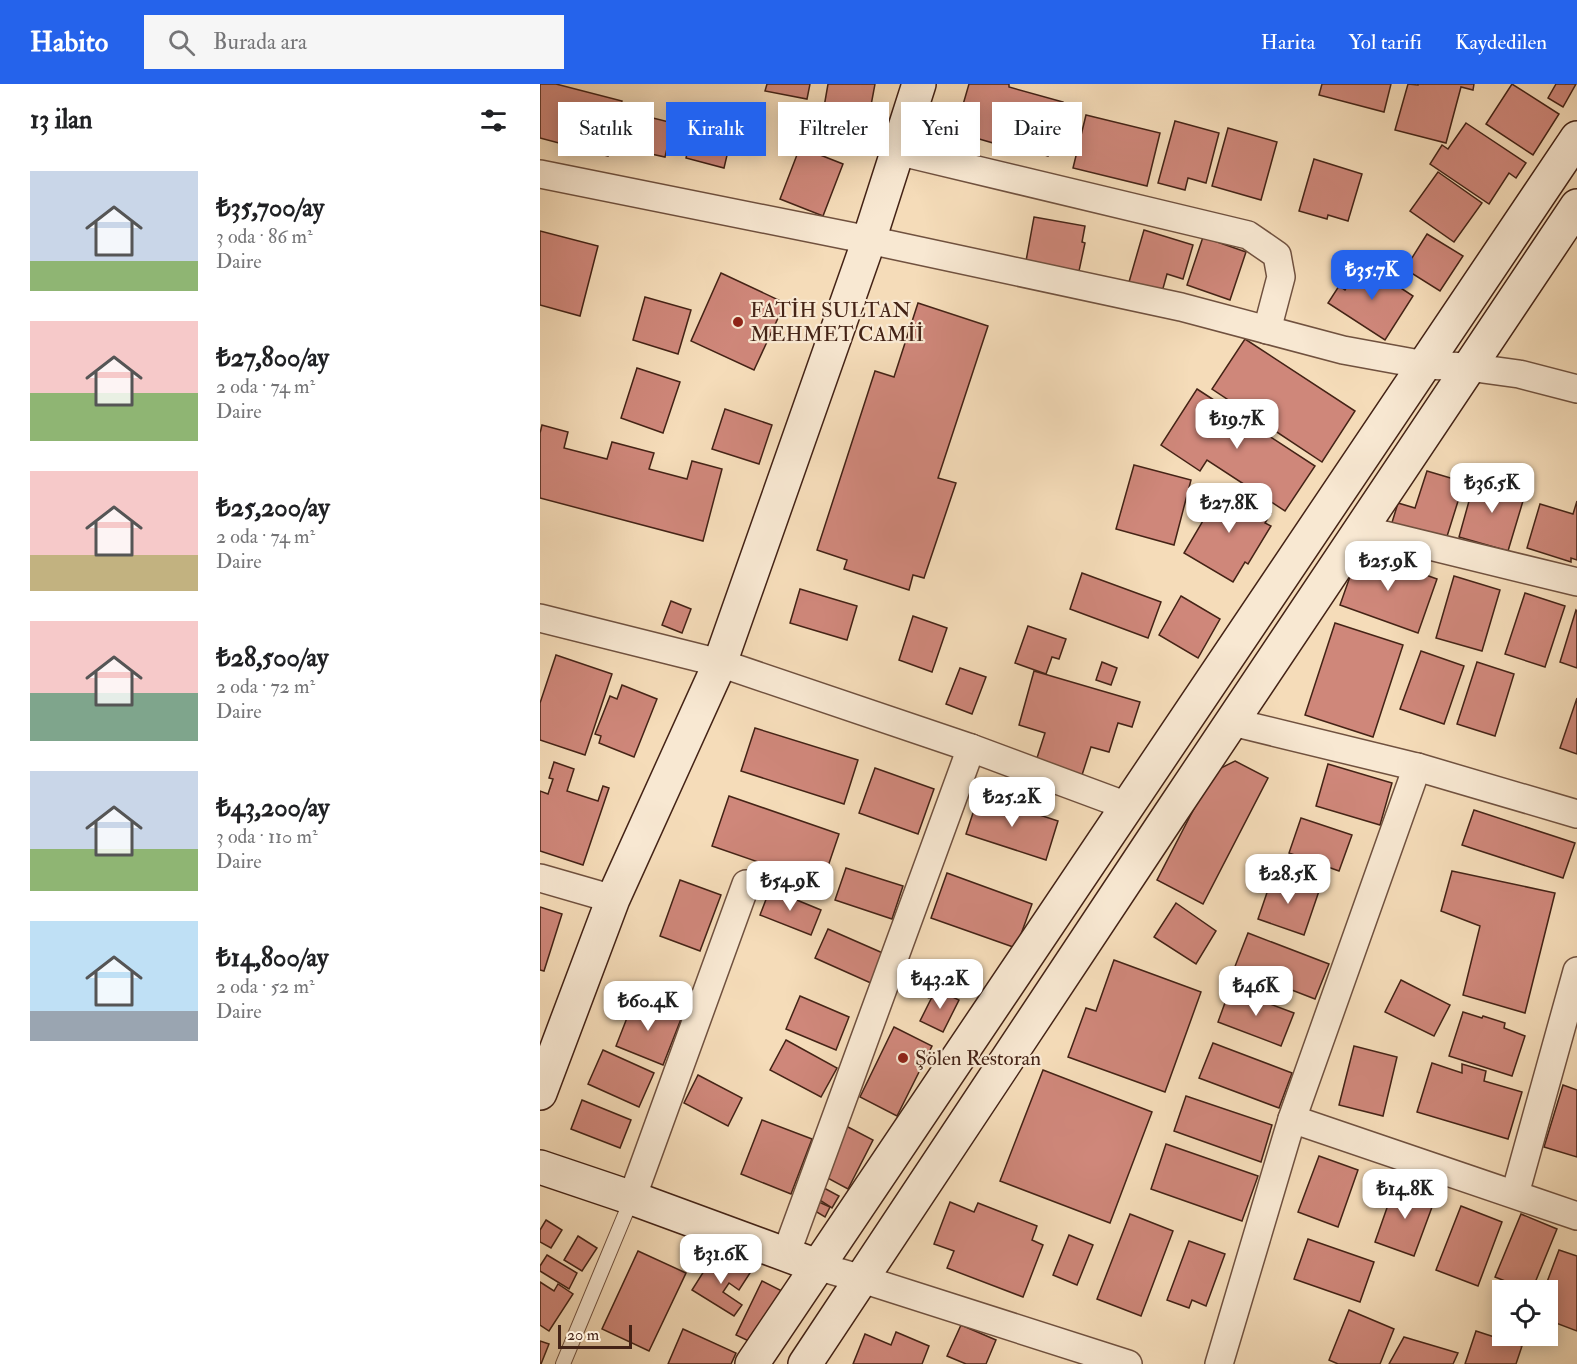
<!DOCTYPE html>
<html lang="tr">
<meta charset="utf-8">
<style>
:root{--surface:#fff;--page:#f6f6f6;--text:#202124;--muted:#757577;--accent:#2563eb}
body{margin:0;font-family:"IM FELL Double Pica",serif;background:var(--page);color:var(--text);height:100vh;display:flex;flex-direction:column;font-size:22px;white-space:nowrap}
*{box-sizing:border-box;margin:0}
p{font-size:20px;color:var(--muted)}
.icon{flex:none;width:33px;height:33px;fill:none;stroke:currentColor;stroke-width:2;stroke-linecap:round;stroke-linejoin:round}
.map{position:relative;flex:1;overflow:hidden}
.drawer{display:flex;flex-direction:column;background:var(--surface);width:540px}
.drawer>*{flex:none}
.hud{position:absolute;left:18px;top:18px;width:570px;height:54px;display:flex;gap:12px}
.tools{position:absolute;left:952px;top:1196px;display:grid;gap:12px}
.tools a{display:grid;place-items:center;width:66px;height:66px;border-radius:0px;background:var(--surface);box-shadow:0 3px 15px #0003;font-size:30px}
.scale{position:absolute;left:18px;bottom:15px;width:74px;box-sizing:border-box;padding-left:6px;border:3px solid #442316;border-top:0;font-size:16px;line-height:21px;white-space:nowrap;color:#442316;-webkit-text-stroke:4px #f8e8d2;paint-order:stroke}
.price{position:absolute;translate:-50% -51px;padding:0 14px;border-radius:12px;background:#fff;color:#222;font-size:20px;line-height:39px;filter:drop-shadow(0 2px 3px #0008)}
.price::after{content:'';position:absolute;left:50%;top:36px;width:18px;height:14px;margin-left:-9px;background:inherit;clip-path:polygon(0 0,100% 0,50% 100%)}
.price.active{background:var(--accent);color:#fff}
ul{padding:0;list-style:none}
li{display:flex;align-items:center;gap:18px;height:150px;padding:0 30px}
li span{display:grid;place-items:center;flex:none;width:168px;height:120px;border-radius:0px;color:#555}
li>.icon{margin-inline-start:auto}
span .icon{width:72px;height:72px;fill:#fffc;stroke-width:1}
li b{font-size:26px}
h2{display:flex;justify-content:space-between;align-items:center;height:72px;padding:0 30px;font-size:26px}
.pill{padding:0 21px;border-radius:0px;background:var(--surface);box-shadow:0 3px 15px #0003;font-size:21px;line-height:54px}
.pill.active{background:var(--accent);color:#fff}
header{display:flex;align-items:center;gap:36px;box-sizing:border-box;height:84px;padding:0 30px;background:var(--accent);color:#fff}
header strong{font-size:28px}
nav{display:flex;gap:33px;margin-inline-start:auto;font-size:21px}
.search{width:420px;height:54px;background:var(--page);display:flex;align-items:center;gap:15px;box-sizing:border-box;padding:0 21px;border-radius:0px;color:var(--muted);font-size:22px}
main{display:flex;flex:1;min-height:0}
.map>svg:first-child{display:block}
.building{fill:#cf877a;stroke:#442316;stroke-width:1.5}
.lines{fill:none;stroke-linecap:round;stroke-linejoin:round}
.lane-casing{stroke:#70513f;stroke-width:16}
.street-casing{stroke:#70513f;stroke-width:30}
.secondary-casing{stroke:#442316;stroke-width:36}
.lane{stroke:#f8e8d2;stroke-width:14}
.street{stroke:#f8e8d2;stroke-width:27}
.secondary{stroke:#f8e8d2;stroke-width:33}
.poi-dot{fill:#8f2418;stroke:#f8e8d2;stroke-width:2}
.labels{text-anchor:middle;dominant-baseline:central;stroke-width:4.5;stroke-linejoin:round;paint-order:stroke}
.poi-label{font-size:21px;fill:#442316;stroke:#f8e8d2;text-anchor:start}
</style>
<header>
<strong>Habito</strong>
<div class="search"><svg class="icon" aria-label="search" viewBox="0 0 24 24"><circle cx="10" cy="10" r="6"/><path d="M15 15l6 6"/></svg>Burada ara</div>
<nav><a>Harita</a><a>Yol tarifi</a><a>Kaydedilen</a></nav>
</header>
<main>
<section class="drawer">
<h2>13 ilan<svg class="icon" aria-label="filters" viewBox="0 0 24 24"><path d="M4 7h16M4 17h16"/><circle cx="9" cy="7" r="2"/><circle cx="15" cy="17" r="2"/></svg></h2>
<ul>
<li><span style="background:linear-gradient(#c9d6e8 75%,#8fb573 0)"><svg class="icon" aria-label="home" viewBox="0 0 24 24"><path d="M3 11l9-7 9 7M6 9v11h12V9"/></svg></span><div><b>₺35,700/ay</b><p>3 oda · 86 m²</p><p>Daire</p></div></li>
<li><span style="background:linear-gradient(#f6c9c9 60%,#8fb573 0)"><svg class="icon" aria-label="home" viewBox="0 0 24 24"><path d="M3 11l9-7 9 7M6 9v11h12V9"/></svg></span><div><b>₺27,800/ay</b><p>2 oda · 74 m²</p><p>Daire</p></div></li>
<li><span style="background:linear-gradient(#f6c9c9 70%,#c2b280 0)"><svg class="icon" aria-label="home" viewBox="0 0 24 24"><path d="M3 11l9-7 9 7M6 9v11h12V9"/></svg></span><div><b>₺25,200/ay</b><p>2 oda · 74 m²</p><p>Daire</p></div></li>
<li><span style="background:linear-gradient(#f6c9c9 60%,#7fa58c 0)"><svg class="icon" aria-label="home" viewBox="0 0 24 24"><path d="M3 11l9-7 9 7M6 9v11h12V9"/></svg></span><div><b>₺28,500/ay</b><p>2 oda · 72 m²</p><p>Daire</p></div></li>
<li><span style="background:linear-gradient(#c9d6e8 65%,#8fb573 0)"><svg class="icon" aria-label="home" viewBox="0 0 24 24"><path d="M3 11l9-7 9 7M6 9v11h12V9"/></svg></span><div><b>₺43,200/ay</b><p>3 oda · 110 m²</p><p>Daire</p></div></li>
<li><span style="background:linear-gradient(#bfe0f5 75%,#9aa5b1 0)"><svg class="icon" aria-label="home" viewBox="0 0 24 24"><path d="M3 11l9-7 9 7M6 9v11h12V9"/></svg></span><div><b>₺14,800/ay</b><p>2 oda · 52 m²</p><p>Daire</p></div></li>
</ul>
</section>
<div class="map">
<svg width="1037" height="1280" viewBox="0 0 1037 1280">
<rect width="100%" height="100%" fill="#f5dcb9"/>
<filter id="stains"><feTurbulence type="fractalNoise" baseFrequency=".00333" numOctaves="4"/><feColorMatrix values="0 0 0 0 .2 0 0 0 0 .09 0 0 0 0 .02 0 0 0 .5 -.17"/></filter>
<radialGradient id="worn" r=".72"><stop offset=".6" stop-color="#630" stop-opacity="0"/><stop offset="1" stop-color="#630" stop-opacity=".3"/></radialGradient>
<g class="building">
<path d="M0 0H16L82 17 68 72 0 54Z"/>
<path d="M227 0H270L267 15 225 7Z"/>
<path d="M288 0H335L329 32 284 23Z"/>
<path d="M429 0H469V3L523 18 508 72 461 58 460 61 415 48Z"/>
<path d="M782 0H851L844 28 779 11Z"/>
<path d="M868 0 878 1V0H934L933 6 921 3 906 59 855 46Z"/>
<path d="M972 0 1019 30 993 71 946 40Z"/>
<path d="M1016 0H1036L1023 23 1008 14Z"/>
<path d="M93 29 133 39 125 73 84 64Z"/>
<path d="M546 31 620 49 607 102 533 84Z"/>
<path d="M155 36 193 46 184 84 146 74Z"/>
<path d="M635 37 679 49 666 99 648 94 645 106 618 99Z"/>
<path d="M926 39 986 79 976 94 969 89 949 120 890 80 902 61 908 65Z"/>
<path d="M688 44 737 58 721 116 672 102Z"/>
<path d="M260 63 303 80 283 132 240 115Z"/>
<path d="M774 75 822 90 808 137 788 131 787 135 759 127Z"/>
<path d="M898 88 942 119 914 158 870 127Z"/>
<path d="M494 133 545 142 542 158 545 159 539 187 486 177Z"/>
<path d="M604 146 653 161 643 195 627 190 622 208 589 198Z"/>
<path d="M0 147 58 162 40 232 0 221Z"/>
<path d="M887 150 923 172 900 207 865 185Z"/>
<path d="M663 153 706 168 690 216 647 201Z"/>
<path d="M823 179 873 212 845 256 788 219 799 202 805 206Z"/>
<path d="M181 189 245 219 214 286 151 257Z"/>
<path d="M105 213 151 226 138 270 93 256Z"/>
<path d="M378 219 448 242 398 394 416 399 384 494 373 491 369 506 304 485 307 476 277 466 335 287 354 293Z"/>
<path d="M705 255 815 327 782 378 672 305Z"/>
<path d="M97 284 140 298 123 349 81 334Z"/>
<path d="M657 305 775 382 745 427 667 376 660 387 621 361Z"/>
<path d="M185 325 232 341 219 380 172 365Z"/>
<path d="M2 341 28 348 24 364 67 375 72 358 114 369 109 385 147 395 152 377 182 385 163 457 0 414V349Z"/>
<path d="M594 381 651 396 634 461 576 445Z"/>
<path d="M887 387 924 398 904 462 850 445 858 419 875 424Z"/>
<path d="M936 392 986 407 968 467 919 453Z"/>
<path d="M684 401 731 429 725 439 731 442 708 480 705 478 693 498 644 469Z"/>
<path d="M1037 417V476L1031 474V478L987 464 1000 420 1033 430Z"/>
<path d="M819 467 897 495 878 549 800 521Z"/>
<path d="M542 489 621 518 608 554 530 525Z"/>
<path d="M914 492 960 506 942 567 896 554Z"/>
<path d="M260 505 317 522 307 556 250 539Z"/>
<path d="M985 509 1025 522 1005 583 965 570Z"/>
<path d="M641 512 680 535 658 574 619 551Z"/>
<path d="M131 517 151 525 142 549 122 541Z"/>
<path d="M1036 526 1037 527V584L1020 578Z"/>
<path d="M373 532 407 544 392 588 359 576Z"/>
<path d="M795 539 863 561 833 653 765 631Z"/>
<path d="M488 542 526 555 519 575 512 573 506 590 475 579Z"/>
<path d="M881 567 924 582 904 640 860 625Z"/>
<path d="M16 571 72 590 45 671 0 656V619Z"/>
<path d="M562 578 577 584 571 601 556 596Z"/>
<path d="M937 578 974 590 955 652 917 640Z"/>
<path d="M420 584 446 593 432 630 406 620Z"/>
<path d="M494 587 600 618 592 643 578 639 569 668 551 663 542 691 496 677 505 649 479 641Z"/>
<path d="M82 601 117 615 94 673 59 659 61 652 55 650 70 612 77 615Z"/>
<path d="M1037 614V670L1020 664Z"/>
<path d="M215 644 318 676 304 720 201 687Z"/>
<path d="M695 677 728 694 663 820 617 796 673 688Z"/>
<path d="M14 678 34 685 27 707 58 717 63 702 69 704 43 781 0 767V707L8 710 13 695 9 694Z"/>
<path d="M788 680 852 699 840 741 776 722Z"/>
<path d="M335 684 394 705 378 750 319 729Z"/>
<path d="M439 711 518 737 506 776 426 750Z"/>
<path d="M189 712 299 750 282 800 172 762Z"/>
<path d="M934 726 1035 759 1023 794 922 761Z"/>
<path d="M761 734 812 751 799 787 749 769Z"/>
<path d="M306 784 363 802 352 835 295 816Z"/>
<path d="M912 787 1015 809 985 929 923 911 940 842 901 827Z"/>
<path d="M407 789 492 820 476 864 391 834Z"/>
<path d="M733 791 779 807 764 851 718 835Z"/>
<path d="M140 796 181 811 160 867 120 852Z"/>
<path d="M230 805 281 826 271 851 220 831Z"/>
<path d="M636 819 676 847 656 880 614 853Z"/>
<path d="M0 823 22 830 4 887 0 886Z"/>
<path d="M288 845 345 870 333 900 275 874Z"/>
<path d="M708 849 789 880 775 915 744 903 742 909 720 900 722 896 694 885Z"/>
<path d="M574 876 661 908 625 1008 528 973 546 924 556 927Z"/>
<path d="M376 878 400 890 389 914 364 903Z"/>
<path d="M861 896 910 921 894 952 845 928Z"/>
<path d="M396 905 419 916 403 948 380 937Z"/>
<path d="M690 905 754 929 741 962 678 938Z"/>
<path d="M260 912 309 933 296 966 246 945Z"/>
<path d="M94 916 141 935 123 981 76 962Z"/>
<path d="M923 928 942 934 943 932 965 939 964 944 985 952 972 992 909 972Z"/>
<path d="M354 943 392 962 357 1032 320 1013Z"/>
<path d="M246 956 297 984 281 1013 230 986Z"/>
<path d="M673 959 752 989 739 1024 659 994Z"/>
<path d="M814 962 857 973 843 1032 799 1021Z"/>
<path d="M63 966 114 989 99 1023 48 1000Z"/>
<path d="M892 979 922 989V980L946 987 944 997 982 1008 968 1055 877 1028Z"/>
<path d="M503 986 612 1028 570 1139 460 1097Z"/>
<path d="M158 991 202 1014 188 1042 144 1019Z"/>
<path d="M1023 1001 1037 1006V1073L1004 1063Z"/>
<path d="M646 1012 732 1041 721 1078 634 1047Z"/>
<path d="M42 1016 91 1036 80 1064 31 1045Z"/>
<path d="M222 1036 272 1055 251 1110 201 1090Z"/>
<path d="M306 1042 333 1056 308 1105 282 1091Z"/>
<path d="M626 1060 718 1092 702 1137 611 1105Z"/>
<path d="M779 1072 818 1086 798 1143 758 1128Z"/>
<path d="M855 1101 895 1115 874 1172 835 1158Z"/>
<path d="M284 1104 299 1112 292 1124 278 1115Z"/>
<path d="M279 1118 290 1123 285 1133 275 1127Z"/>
<path d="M410 1118 434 1128 438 1119 497 1142 492 1156 503 1161 483 1213 407 1184 414 1167 394 1160Z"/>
<path d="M921 1122 962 1138 938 1202 896 1186Z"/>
<path d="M590 1130 633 1147 601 1232 557 1215Z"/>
<path d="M981 1130 1017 1145 992 1206H988L955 1193Z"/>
<path d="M6 1136 22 1146 11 1164 0 1158V1146Z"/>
<path d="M529 1151 553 1161 537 1201 513 1191Z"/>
<path d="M38 1152 57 1164 42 1187 24 1176Z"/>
<path d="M768 1155 834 1178 820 1218 754 1195Z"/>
<path d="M649 1157 685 1170 666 1222 652 1216 649 1224 627 1216Z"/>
<path d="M1019 1166 1037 1172V1247L1008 1236V1206H1004Z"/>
<path d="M98 1167 146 1189 109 1267 62 1245Z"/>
<path d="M7 1171 37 1189 29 1205 0 1187V1182Z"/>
<path d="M171 1176 188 1186 193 1178 210 1189 199 1206 189 1199 183 1208 202 1221 194 1232 152 1206Z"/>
<path d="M222 1197 242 1207 217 1261 196 1251Z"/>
<path d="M0 1198 14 1207 18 1200 33 1210 9 1247 0 1241Z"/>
<path d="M809 1226 854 1245 840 1280H798L789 1276Z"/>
<path d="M421 1241 456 1256 446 1280H426L407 1272Z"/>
<path d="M143 1245 196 1269 191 1280H128Z"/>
<path d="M936 1247 982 1262 976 1280H925Z"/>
<path d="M356 1248 389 1262 382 1280H313L325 1250 351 1261Z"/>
<path d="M864 1253 918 1269 913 1280H849Z"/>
<path d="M0 1257 9 1260 1 1280H0Z"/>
</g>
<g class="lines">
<g class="lane-casing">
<path id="lane" d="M23 1280 92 1114"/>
</g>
<g class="street-casing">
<g id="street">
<path d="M357 67 708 151 737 171 741 193 727 246"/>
<path d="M0 90 329 156 641 223 803 266 885 281 928 283 979 290 1037 305"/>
<path d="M820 445 1037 498"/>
<path d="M0 534 180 579 431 664 587 722"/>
<path d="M692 638 877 683 1037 730"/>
<path d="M0 794 73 815"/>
<path d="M752 1035 1037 1132"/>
<path d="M975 1110 1037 887"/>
<path d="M92 1114 206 800"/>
<path d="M246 1170 431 664"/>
<path d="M277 1182 322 1195 588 1280"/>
<path d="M679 1280 752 1035 877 683"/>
</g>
</g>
<g class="secondary-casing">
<g id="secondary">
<path d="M0 1009 73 815 180 579 329 156 379 0"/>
<path d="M0 1083 92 1114 277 1182"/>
<path d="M212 1280 1037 54"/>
<path d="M265 1280 630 730 1037 122"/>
</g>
</g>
<use href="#lane" class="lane"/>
<use href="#street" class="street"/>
<use href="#secondary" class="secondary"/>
</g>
<g class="poi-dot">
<circle cx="198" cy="238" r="6"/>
<circle cx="363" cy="974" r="6"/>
</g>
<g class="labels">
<g class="poi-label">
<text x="210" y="226">FATİH SULTAN<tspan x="210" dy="24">MEHMET CAMİİ</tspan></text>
<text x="375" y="974">Şölen Restoran</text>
</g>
</g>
<rect width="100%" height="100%" filter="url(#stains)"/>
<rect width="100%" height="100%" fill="url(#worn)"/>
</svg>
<div class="tools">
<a><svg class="icon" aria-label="locate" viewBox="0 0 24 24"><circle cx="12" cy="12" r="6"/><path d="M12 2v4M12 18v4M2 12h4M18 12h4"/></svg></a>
</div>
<div class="scale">20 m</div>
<b class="price active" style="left:832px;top:217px">₺35.7K</b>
<b class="price" style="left:697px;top:366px">₺19.7K</b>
<b class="price" style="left:952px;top:430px">₺36.5K</b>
<b class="price" style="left:689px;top:450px">₺27.8K</b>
<b class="price" style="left:848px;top:508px">₺25.9K</b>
<b class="price" style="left:472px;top:744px">₺25.2K</b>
<b class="price" style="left:748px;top:821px">₺28.5K</b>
<b class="price" style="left:250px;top:828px">₺54.9K</b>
<b class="price" style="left:400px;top:926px">₺43.2K</b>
<b class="price" style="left:716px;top:933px">₺46K</b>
<b class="price" style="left:108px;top:948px">₺60.4K</b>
<b class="price" style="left:865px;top:1136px">₺14.8K</b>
<b class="price" style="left:181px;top:1201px">₺31.6K</b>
<div class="hud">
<a class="pill">Satılık</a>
<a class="pill active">Kiralık</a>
<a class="pill">Filtreler</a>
<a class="pill">Yeni</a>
<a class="pill">Daire</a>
</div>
</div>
</main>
